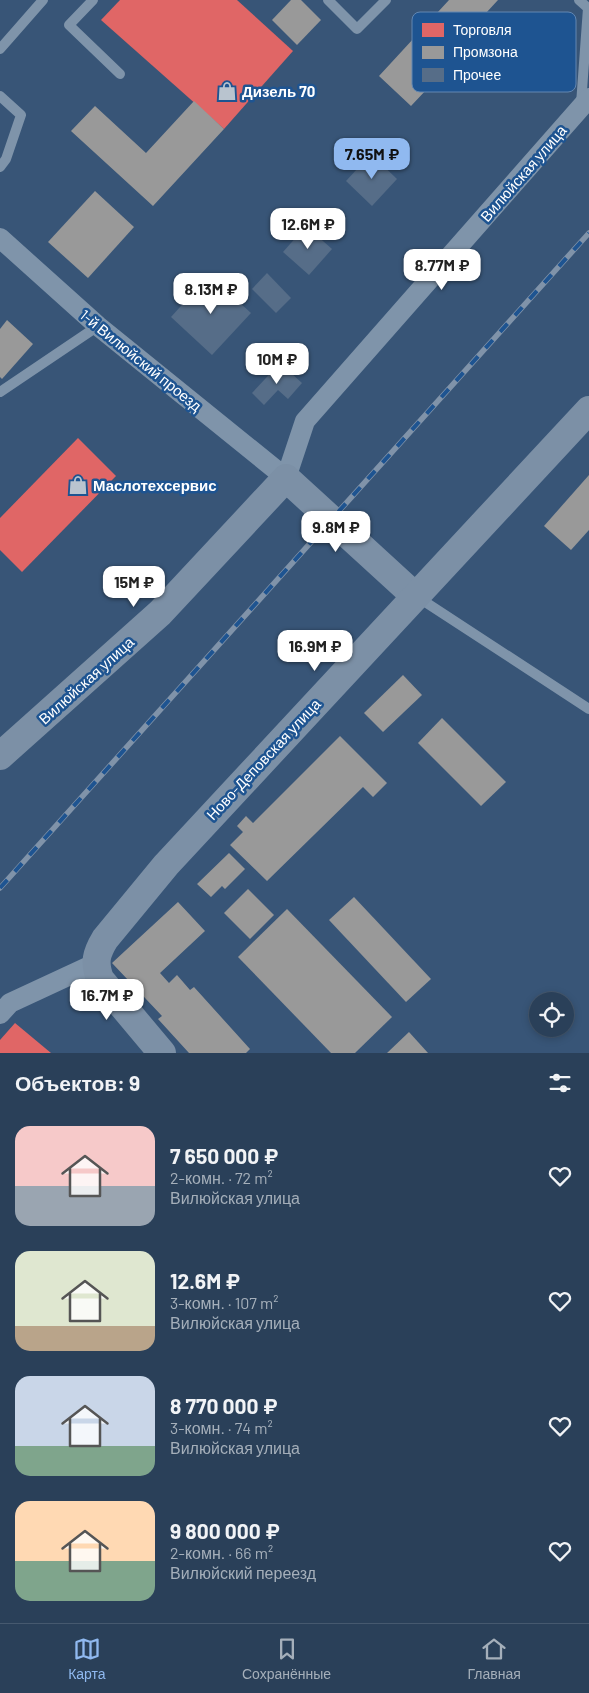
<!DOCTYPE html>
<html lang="ru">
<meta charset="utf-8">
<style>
:root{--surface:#2a4059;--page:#32475f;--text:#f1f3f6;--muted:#a5afba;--line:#46596f;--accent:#90b9f0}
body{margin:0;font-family:Barlow,sans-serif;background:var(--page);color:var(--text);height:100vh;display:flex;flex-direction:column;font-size:19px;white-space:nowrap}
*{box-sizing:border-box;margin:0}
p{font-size:16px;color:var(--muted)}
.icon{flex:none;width:28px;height:28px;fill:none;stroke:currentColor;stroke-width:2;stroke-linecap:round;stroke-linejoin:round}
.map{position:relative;height:1053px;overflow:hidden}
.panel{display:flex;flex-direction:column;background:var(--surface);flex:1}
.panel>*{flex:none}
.controls{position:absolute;left:529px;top:992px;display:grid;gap:10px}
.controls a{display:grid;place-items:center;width:45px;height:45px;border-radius:50%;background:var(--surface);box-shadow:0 2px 8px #0003,0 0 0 1px var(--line);font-size:25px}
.price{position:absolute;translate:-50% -42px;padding:0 11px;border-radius:10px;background:#fff;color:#222;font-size:16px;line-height:32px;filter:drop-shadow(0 1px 2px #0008)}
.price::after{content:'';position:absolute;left:50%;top:30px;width:15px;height:11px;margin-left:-8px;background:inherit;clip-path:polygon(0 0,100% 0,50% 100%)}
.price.current{background:var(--accent);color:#111}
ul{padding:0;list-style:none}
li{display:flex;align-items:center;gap:15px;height:125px;padding:0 15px}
li span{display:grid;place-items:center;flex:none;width:140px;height:100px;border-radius:15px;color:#555}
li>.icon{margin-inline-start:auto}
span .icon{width:60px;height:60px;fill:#fffc;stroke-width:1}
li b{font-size:21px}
h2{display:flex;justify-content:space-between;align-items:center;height:60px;padding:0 15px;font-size:21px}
.menu{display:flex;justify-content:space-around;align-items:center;height:70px;border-top:1px solid var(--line);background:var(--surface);font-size:14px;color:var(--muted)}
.menu a{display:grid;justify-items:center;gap:2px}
.menu .current{color:var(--accent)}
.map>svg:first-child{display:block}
.shops{fill:#e06666}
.industry{fill:#999}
.building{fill:#566d88}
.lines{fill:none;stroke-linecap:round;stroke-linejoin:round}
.lane{stroke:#7f94aa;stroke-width:10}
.street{stroke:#7f94aa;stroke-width:20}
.secondary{stroke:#7c90a6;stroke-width:28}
.rail-casing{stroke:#8093a9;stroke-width:5.5}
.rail{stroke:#1e5491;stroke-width:4;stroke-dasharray:11;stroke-linecap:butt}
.labels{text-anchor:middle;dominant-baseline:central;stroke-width:5;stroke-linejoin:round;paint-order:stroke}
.poi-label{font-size:15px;font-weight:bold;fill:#fff;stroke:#1e5491;text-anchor:start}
.street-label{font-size:15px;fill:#fff;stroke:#1e5491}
.key{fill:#1e5491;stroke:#6287b2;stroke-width:1}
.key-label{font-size:14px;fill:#fff}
</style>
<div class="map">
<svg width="589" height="1053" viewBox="0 0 589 1053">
<rect width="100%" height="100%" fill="#385577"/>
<g class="shops">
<path d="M120 0H237L293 51 224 129 101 20Z"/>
<path d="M78 438 116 476 22 572 0 550V518Z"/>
<path d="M15 1023 51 1053H0V1040Z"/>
</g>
<g class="industry">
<path d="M291 0H301L321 20 297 45 272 20Z"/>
<path d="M449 0H498L486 13 493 19 411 106 379 76Z"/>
<path d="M194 101 224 129 153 206 71 131 95 106 146 153Z"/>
<path d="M95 191 134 227 88 278 48 242Z"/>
<path d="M7 320 33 344 2 379 0 377V329Z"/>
<path d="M589 475V530L571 550 544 526Z"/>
<path d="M403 675 422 695 383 732 364 713Z"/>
<path d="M442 718 506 782 481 806 418 743Z"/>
<path d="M340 736 387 783 373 797 363 787 267 881 230 845 243 832 237 826 246 816 253 823Z"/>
<path d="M229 853 245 869 225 889 222 886 211 897 197 884Z"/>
<path d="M248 889 274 915 250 939 224 913Z"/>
<path d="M354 897 431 979 406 1002 329 920Z"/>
<path d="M178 902 205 931 160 973 169 983 177 975 190 990 194 987 250 1049 246 1053H189L158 1019 162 1016 112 963Z"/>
<path d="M287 909 392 1017 355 1053H331L238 957Z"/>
<path d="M409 1032 428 1053H387Z"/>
</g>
<g class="building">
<path d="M371 154 397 179 372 206 346 181Z"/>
<path d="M306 226 332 249 309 275 283 252Z"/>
<path d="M267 273 291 298 276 313 252 289Z"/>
<path d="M209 275 251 313 212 355 171 317Z"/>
<path d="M280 363 302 383 288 399 278 390 264 405 252 393Z"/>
</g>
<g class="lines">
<g class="lane">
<path d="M93 0 69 25 120 74"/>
<path d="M328 0 357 29 386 0"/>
<path d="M579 0 588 8 581 104"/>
<path d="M0 49 43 0"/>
<path d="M0 96 21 115 6 159 0 167"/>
<path d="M0 392 98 326"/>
<path d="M416 596 589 709"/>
</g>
<g class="street">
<path d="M0 238 98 326 286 478 305 421 589 98"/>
<path d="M0 1014 10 1003 94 964"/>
</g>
<g class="secondary">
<path d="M0 756 160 613 286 478 415 596"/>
<path d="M162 1053 100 979C94 962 96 954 105 939L166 865 589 410"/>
</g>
<g class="rail-casing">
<path id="rail" d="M0 888 589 233"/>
</g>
<use href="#rail" class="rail"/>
</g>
<defs>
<g id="shop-bare" transform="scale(1.5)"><path d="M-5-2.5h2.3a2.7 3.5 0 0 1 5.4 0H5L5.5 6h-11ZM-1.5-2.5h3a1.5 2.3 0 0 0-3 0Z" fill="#b9c4cf" stroke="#1e5491" stroke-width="2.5" paint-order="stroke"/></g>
</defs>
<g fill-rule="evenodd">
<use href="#shop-bare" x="227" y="91"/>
<use href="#shop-bare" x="78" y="485"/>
</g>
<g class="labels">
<g class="poi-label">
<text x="242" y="91">Дизель 70</text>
<text x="93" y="485">Маслотехсервис</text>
</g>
<g class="street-label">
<text transform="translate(523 173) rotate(-49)">Вилюйская улица</text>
<text transform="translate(141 360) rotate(39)">1-й Вилюйский проезд</text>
<text transform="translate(86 680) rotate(-42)">Вилюйская улица</text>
<text transform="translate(263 759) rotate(-47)">Ново-Деповская улица</text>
</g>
</g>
<rect x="412" y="12" width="164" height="80" rx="8" class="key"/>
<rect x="422" y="23" width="22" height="14" fill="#e06666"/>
<rect x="422" y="46" width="22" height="13" fill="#999"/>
<rect x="422" y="68" width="22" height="14" fill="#566d88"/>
<g class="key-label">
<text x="453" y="35">Торговля</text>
<text x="453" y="57">Промзона</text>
<text x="453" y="80">Прочее</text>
</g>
</svg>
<div class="controls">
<a><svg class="icon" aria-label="locate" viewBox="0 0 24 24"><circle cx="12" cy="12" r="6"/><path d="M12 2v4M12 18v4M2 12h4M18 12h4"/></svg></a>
</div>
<b class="price current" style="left:372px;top:180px">7.65M ₽</b>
<b class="price" style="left:308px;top:250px">12.6M ₽</b>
<b class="price" style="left:442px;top:291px">8.77M ₽</b>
<b class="price" style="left:211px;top:315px">8.13M ₽</b>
<b class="price" style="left:277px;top:385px">10M ₽</b>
<b class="price" style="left:336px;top:553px">9.8M ₽</b>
<b class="price" style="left:134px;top:608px">15M ₽</b>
<b class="price" style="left:315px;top:672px">16.9M ₽</b>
<b class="price" style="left:107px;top:1021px">16.7M ₽</b>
</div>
<section class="panel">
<h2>Объектов: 9<svg class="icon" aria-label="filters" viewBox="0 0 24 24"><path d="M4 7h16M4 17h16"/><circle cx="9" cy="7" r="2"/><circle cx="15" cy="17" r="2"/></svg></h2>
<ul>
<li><span style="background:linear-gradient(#f6c9c9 60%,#9aa5b1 0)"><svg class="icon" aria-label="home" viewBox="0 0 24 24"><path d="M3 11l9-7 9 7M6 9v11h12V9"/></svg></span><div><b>7 650 000 ₽</b><p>2-комн. · 72 m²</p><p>Вилюйская улица</p></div><svg class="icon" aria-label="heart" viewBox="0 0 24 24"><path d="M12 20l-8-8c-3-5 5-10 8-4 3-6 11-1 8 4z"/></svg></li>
<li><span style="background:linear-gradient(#dfe7d0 75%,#b9a48a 0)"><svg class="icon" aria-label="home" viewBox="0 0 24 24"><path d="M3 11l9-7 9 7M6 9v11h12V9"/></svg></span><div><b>12.6M ₽</b><p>3-комн. · 107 m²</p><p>Вилюйская улица</p></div><svg class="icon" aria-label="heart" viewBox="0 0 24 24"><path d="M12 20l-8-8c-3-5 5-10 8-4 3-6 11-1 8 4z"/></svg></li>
<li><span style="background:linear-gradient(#c9d6e8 70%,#7fa58c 0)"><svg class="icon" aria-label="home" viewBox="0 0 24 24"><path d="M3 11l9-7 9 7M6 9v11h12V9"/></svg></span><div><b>8 770 000 ₽</b><p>3-комн. · 74 m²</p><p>Вилюйская улица</p></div><svg class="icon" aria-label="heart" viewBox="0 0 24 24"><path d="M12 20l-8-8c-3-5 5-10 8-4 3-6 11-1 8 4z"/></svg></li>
<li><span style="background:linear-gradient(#ffd9b3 60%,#7fa58c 0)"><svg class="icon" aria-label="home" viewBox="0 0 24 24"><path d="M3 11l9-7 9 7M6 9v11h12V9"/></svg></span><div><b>9 800 000 ₽</b><p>2-комн. · 66 m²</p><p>Вилюйский переезд</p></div><svg class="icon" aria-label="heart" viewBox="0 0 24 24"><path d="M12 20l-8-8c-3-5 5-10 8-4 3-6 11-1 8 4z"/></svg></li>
</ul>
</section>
<nav class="menu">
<a class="current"><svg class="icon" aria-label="map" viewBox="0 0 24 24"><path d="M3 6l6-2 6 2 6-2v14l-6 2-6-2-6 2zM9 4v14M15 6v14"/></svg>Карта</a>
<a><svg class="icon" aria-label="saved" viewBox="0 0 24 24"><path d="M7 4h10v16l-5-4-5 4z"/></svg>Сохранённые</a>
<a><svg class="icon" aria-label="home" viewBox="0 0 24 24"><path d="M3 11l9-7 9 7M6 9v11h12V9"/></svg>Главная</a>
</nav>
